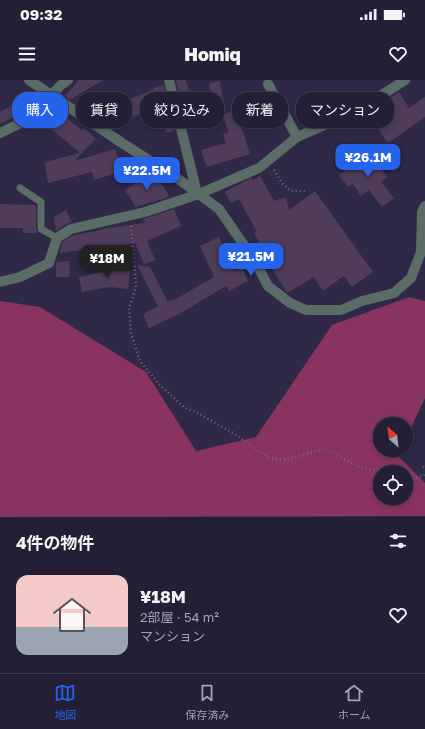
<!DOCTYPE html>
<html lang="ja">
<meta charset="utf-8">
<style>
:root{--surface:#231f35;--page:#2f2c41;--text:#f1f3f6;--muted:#a3a2ad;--line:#403d50;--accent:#2563eb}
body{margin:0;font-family:"Golos Text","Noto Sans JP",sans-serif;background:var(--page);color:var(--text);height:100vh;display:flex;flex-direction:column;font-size:15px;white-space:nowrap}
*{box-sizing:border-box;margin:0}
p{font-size:13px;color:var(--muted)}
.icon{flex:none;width:22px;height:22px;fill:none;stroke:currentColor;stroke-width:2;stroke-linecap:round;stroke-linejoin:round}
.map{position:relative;height:437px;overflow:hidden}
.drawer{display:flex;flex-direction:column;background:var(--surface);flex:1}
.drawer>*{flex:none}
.hud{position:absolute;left:12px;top:12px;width:401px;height:36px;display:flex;gap:8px}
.needle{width:26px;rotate:332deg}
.buttons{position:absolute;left:373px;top:337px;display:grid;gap:8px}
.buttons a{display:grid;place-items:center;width:40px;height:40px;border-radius:50%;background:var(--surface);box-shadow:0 2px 6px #0003,0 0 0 1px var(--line);font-size:20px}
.price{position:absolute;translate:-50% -34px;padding:0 9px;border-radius:8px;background:var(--accent);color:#fff;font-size:13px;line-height:26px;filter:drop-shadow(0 1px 2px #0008)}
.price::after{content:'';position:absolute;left:50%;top:24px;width:12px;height:9px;margin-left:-6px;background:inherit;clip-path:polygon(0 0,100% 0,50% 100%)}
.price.active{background:#222;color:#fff}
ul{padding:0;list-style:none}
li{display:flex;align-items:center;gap:12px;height:100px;padding:0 16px}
li span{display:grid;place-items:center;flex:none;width:112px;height:80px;border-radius:12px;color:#555}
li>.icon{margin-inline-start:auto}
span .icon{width:48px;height:48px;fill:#fffc;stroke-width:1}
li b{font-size:17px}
h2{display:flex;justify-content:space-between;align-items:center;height:48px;padding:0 16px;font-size:17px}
.chip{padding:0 14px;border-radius:16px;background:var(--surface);box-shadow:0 2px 6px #0003,0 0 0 1px var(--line);font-size:14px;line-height:36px}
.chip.active{background:var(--accent);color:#fff}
.status{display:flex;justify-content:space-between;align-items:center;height:28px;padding:0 20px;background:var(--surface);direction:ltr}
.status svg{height:11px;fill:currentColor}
header{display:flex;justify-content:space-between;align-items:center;height:52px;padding:0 16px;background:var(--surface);font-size:18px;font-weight:800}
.tabs{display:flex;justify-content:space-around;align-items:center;height:56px;border-top:1px solid var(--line);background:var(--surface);font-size:11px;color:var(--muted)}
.tabs a{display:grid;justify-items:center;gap:2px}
.tabs .active{color:var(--accent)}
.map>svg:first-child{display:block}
.green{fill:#88345e;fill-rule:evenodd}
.building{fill:#4e3c59}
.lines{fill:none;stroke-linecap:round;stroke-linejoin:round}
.path{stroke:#6e6984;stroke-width:2.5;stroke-dasharray:1 3;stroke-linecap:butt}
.lane{stroke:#596c65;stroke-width:7}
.street{stroke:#596c65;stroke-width:10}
</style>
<div class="status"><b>09:32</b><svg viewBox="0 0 49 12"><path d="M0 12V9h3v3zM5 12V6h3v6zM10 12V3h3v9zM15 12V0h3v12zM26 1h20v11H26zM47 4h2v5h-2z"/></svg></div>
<header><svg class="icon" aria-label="menu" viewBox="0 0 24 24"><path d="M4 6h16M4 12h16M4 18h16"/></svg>Homiq<svg class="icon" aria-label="heart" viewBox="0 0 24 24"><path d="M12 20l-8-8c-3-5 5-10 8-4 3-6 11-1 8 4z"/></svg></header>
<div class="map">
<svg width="425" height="437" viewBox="0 0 425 437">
<rect width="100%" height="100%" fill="#2f2947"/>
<path class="green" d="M409 217 425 221V318L406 358V344H380V370H401L398 376 425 403V436L0 437V221L40 227 146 292 196 371 256 357 332 245ZM380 392H406V418H380Z"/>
<g class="building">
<path d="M79 0H103L70 20 65 16Z"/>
<path d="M176 0H186L192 25 211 16 209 3 220 1 225 31 208 37V35L187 45Z"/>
<path d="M164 5 175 50 167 53 158 27 118 43 111 27 154 9 153 8Z"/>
<path d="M399 12 409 28 425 17V37L388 63 374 43 377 41 370 31Z"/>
<path d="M14 25 19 34 0 44V32Z"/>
<path d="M55 28 81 50 84 48 96 59 74 81 115 69 122 91 94 100 92 92 48 103 45 82 80 73 43 42Z"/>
<path d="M234 30 242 48 250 74 207 87 201 70 226 63 223 54 229 52 222 35Z"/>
<path d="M374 71 381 82 378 84 387 97 381 102 394 118 382 127 369 110 361 116 353 104 348 107 339 95 349 88 346 85 356 77 359 82Z"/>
<path d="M154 91 168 114 169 117 136 127 125 110Z"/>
<path d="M260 96 274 121 286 117 289 130 315 111 373 192 352 207 344 196 323 211 314 197 287 213 269 184 270 183 254 153 257 152 239 119 231 123 225 112 241 103 252 98 253 100Z"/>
<path d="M0 124 36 125V149L38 153H23V148H0Z"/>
<path d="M174 129 181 146 147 161 155 180 144 184 135 163 60 173 62 162 74 155 101 150V149L145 143 143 139Z"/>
<path d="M66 130 72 142 68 143 56 151 54 137Z"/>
<path d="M219 157 236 191 242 188 248 201 229 211 226 206 179 234 149 248 143 234 158 226 137 185 150 187 168 222 174 219V220L214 197 200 166Z"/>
<path d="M69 181 70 197H56V182Z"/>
<path d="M117 183 130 184 128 209 109 207 82 212 79 197 116 189Z"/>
</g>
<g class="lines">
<g class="path">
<path d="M274 90 282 103 291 111H307"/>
<path d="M131 146 136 207 129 228 131 253 140 281 159 304 185 328 196 332 233 353 270 378 285 380 324 369 367 390 401 391 402 392"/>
<path d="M423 387 425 388"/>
<path d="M406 395 410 399 423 396 425 393"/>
</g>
<path class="lane" d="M20 108 41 122V149L57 158"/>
<g class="street">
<path d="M29 0 122 63 177 98 219 129 255 181 268 206 290 223 306 230H341L362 221 394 213 411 198 421 172 422 132 425 126"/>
<path d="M169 0 197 113"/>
<path d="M268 4 297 57"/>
<path d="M0 53 27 40 61 5 68 0"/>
<path d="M0 202 20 197 49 183 57 158 71 149 145 132 199 114 259 88 297 57 357 31 405 0"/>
</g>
</g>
</svg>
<div class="buttons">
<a><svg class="needle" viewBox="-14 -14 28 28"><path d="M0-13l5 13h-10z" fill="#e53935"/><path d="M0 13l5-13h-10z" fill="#a3a2ad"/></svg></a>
<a><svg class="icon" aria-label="locate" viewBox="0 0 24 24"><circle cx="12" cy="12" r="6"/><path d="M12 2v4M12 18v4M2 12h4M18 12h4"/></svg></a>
</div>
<b class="price" style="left:368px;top:98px">¥26.1M</b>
<b class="price" style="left:147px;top:111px">¥22.5M</b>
<b class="price" style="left:251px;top:197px">¥21.5M</b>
<b class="price active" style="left:107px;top:199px">¥18M</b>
<div class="hud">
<a class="chip active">購入</a>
<a class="chip">賃貸</a>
<a class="chip">絞り込み</a>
<a class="chip">新着</a>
<a class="chip">マンション</a>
</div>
</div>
<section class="drawer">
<h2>4件の物件<svg class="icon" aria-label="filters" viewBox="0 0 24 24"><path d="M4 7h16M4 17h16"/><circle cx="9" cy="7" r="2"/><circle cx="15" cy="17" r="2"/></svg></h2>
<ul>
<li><span style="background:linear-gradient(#f6c9c9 65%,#9aa5b1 0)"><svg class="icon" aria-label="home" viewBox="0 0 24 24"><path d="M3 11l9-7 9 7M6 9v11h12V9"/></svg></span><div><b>¥18M</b><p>2部屋 · 54 m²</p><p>マンション</p></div><svg class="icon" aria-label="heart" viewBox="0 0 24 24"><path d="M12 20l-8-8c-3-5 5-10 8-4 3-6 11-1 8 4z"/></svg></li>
</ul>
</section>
<nav class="tabs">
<a class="active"><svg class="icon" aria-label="map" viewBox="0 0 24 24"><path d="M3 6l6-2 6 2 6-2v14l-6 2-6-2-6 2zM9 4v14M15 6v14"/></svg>地図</a>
<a><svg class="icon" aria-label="saved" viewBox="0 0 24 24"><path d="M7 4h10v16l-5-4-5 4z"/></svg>保存済み</a>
<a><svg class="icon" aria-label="home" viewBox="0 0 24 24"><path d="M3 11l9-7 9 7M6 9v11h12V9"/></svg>ホーム</a>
</nav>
